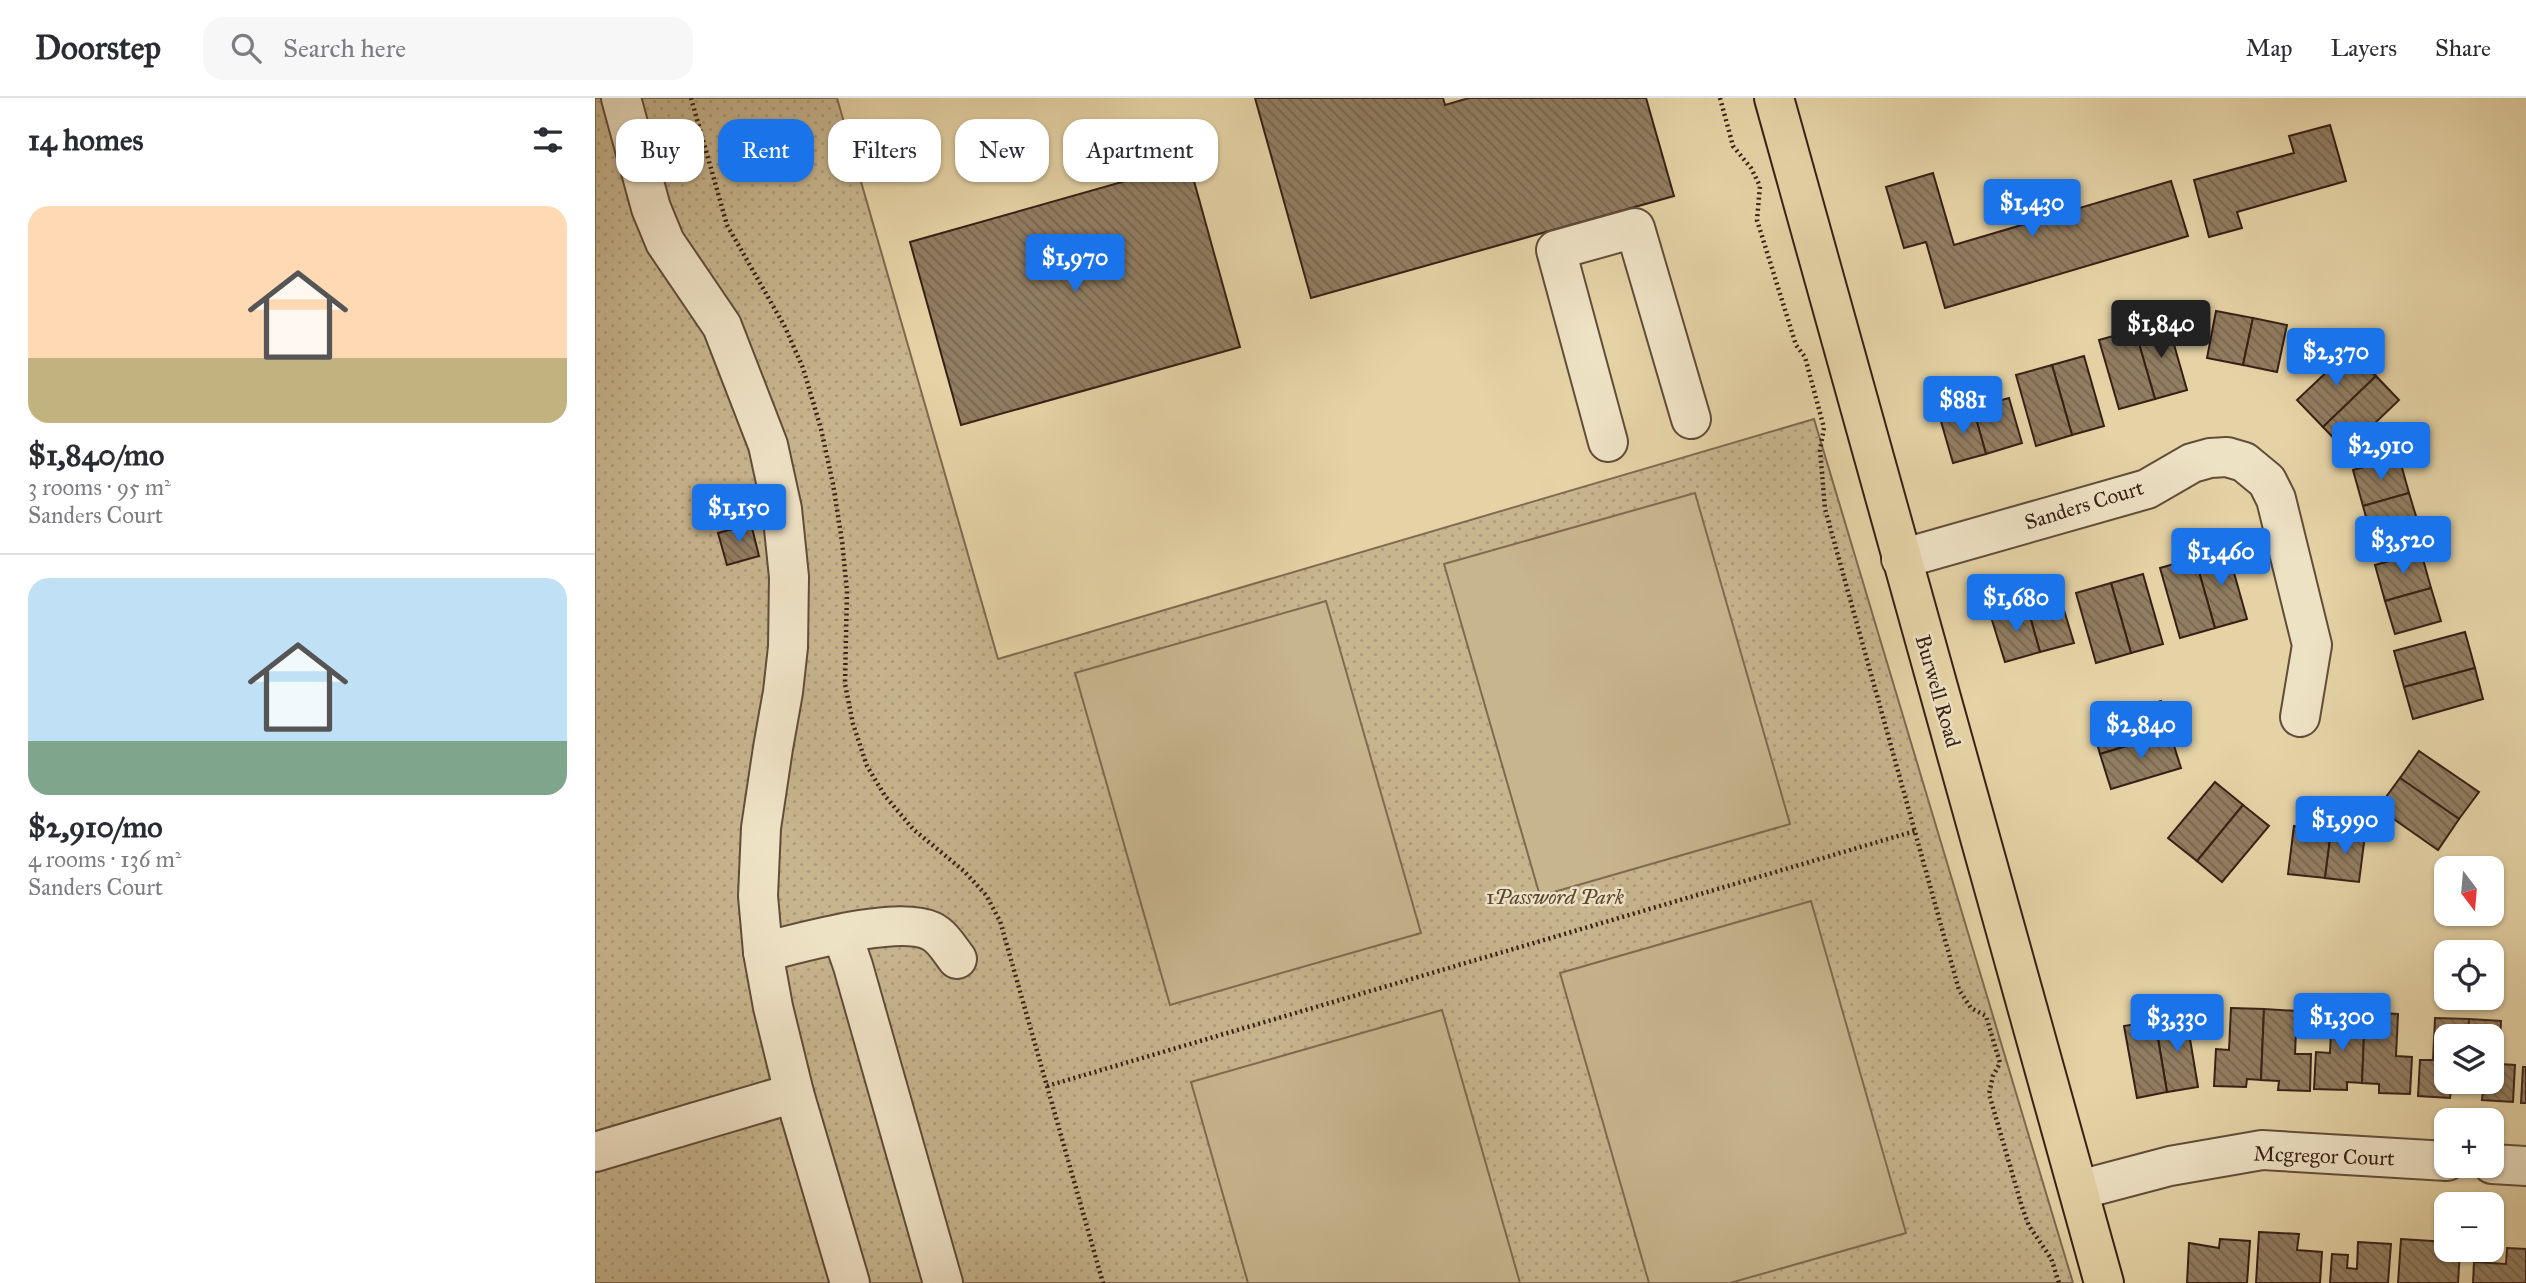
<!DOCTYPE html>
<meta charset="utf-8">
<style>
:root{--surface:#fff;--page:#f7f7f7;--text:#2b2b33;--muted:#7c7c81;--line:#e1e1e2;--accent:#1a73e8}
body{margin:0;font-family:"IM FELL Great Primer",serif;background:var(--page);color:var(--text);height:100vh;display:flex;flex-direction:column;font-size:26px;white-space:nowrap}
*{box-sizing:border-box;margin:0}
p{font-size:23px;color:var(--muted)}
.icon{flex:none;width:38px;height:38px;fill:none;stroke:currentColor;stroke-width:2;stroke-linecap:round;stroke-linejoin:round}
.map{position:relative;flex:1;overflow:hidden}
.details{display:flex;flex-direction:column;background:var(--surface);width:595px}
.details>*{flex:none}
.top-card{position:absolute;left:21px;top:21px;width:665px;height:63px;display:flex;gap:14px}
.needle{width:46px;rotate:164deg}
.fabs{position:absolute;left:1839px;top:758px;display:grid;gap:14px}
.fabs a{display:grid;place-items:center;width:70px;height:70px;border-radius:14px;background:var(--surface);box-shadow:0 2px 5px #0004;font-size:35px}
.price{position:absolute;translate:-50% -60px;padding:0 16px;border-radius:7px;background:var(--accent);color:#fff;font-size:23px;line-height:46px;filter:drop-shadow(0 2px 4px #0008)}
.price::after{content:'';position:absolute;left:50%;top:42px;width:21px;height:16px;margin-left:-10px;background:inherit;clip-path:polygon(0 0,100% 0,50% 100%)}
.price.active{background:#222;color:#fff}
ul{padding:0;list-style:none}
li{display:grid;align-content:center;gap:14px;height:371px;padding:0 28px}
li+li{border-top:2px solid var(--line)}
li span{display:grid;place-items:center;height:217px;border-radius:21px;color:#555}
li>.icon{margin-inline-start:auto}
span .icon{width:126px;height:126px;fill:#fffc;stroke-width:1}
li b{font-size:30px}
h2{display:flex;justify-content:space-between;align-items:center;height:84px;padding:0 28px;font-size:30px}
.pill{padding:0 24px;border-radius:21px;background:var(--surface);box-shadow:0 2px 5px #0004;font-size:24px;line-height:63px}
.pill.active{background:var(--accent);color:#fff}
header{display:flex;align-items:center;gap:42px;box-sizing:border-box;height:98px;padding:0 35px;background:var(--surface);border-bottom:2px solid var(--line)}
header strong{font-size:33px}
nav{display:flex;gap:38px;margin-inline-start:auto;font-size:24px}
.search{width:490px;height:63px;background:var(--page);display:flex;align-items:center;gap:18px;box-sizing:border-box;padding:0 24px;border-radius:21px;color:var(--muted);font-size:26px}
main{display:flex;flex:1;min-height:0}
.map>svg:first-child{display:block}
.park{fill:url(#park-dots);stroke:#7f6a52;stroke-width:2}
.pitch{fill:#c7b58e;stroke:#7f6a52;stroke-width:2}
.building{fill:url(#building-back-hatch);stroke:#372016;stroke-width:2}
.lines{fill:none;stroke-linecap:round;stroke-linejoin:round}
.minor-casing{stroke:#624d3a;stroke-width:42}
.major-casing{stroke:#372016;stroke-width:42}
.path{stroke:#372016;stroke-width:4.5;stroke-dasharray:2 3.5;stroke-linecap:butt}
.minor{stroke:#eee2c5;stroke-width:38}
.major{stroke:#e5d3a6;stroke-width:38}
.labels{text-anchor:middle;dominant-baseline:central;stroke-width:5;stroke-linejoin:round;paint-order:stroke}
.street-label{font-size:21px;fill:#372016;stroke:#eee2c5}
.park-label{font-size:21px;font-style:italic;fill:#5b4534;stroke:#eee2c5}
</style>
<header>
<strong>Doorstep</strong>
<div class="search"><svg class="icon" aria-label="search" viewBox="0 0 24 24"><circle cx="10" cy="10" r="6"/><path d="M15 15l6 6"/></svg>Search here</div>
<nav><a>Map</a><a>Layers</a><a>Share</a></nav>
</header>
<main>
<section class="details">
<h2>14 homes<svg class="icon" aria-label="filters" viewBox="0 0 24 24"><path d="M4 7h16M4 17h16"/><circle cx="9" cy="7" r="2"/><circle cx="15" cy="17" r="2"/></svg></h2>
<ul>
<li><span style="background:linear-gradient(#ffd9b3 70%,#c2b280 0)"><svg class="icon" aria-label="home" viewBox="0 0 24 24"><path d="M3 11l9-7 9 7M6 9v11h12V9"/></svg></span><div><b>$1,840/mo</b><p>3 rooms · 95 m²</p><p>Sanders Court</p></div></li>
<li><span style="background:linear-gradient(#bfe0f5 75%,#7fa58c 0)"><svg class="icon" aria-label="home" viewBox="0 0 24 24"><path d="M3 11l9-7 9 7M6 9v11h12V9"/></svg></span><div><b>$2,910/mo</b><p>4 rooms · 136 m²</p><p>Sanders Court</p></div></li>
</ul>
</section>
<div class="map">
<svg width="1931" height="1185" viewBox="0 0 1931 1185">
<defs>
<pattern id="park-dots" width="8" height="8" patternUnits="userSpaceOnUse" patternTransform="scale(1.75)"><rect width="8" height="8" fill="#c7b58e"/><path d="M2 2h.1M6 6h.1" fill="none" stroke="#ac9b7a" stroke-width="1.8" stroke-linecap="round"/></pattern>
<pattern id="building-back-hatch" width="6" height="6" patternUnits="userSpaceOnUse" patternTransform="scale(1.75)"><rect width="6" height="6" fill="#917d61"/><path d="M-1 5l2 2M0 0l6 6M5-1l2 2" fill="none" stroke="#77664f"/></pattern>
</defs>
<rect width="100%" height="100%" fill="#e5d3a6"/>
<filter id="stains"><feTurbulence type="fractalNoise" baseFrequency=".00286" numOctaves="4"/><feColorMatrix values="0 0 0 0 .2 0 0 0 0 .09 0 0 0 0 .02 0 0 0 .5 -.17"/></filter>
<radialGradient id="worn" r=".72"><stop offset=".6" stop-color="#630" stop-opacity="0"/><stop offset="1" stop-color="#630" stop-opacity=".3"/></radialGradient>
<path class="park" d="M0 0H242L403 561 1219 321 1478 1185H0Z"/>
<g class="pitch">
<path d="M1100 395 1195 726 945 798 849 466Z"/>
<path d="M731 503 826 835 575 907 480 575Z"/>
<path d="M1216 803 1311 1135 1135 1185H1054L965 875Z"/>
<path d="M847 912 925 1185H653L596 984Z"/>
</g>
<g class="building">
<path d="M660 0H848L850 7 874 0H1051L1079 98 716 200Z"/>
<path d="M1735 27 1751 83 1642 114 1647 130 1614 139 1599 82 1699 55 1694 38Z"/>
<path d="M594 65 645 249 366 327 315 144Z"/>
<path d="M1338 75 1359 147 1576 83 1593 138 1350 210 1331 144 1309 150 1291 89Z"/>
<path d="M1621 213 1658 220 1648 267 1612 260Z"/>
<path d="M1658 220 1692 227 1682 274 1648 267Z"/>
<path d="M1572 222 1592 292 1560 301 1540 232Z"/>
<path d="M1540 232 1560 301 1524 311 1504 242Z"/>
<path d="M1755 252 1781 278 1728 329 1702 302Z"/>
<path d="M1489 258 1509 328 1477 337 1457 267Z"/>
<path d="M1457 267 1477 337 1441 348 1421 277Z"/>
<path d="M1781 278 1804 302 1751 353 1728 329Z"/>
<path d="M1414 300 1427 345 1391 356 1378 310Z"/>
<path d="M1378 310 1391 356 1358 365 1345 320Z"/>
<path d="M1804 359 1814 395 1768 408 1758 372Z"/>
<path d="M1814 395 1824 428 1777 441 1768 408Z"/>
<path d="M156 426 164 458 132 467 123 435Z"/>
<path d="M1632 450 1652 521 1620 530 1600 460Z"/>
<path d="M1826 454 1836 490 1790 503 1780 467Z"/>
<path d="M1600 460 1620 530 1585 540 1565 470Z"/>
<path d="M1548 476 1568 546 1536 555 1516 485Z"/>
<path d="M1516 485 1536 555 1501 565 1481 495Z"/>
<path d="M1836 490 1846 523 1800 536 1790 503Z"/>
<path d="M1465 499 1479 545 1445 554 1432 508Z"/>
<path d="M1432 508 1445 554 1410 564 1396 519Z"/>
<path d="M1870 534 1880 570 1809 589 1799 553Z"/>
<path d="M1880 570 1888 601 1818 621 1809 589Z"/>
<path d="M1566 603 1575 635 1505 656 1496 624Z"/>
<path d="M1575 635 1586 670 1516 691 1505 656Z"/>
<path d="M1824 653 1884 694 1864 721 1805 680Z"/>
<path d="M1805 680 1864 721 1843 752 1783 710Z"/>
<path d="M1620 684 1648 707 1602 763 1573 740Z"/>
<path d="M1648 707 1674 728 1627 784 1602 763Z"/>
<path d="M1699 728 1736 733 1730 780 1693 776Z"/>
<path d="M1736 733 1770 737 1764 784 1730 780Z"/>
<path d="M1636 910 1669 911 1666 982 1652 981 1651 989 1619 988 1621 951 1634 952Z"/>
<path d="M1669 911 1702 913 1700 956H1716L1715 993 1683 992 1684 983 1666 982Z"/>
<path d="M1737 912 1770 914 1767 985 1752 984V992L1719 991 1721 954 1735 955Z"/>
<path d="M1770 914 1803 916 1801 958 1817 959 1815 996 1784 995V986L1767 985Z"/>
<path d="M1591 917 1603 989 1572 994 1560 923Z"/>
<path d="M1840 920 1874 921 1873 938H1852V984H1871L1870 992H1856L1855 1000 1823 998 1825 962H1838Z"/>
<path d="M1874 921 1906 923 1904 966 1920 967 1918 1004 1887 1002 1888 993 1870 992 1871 984H1897V938H1873Z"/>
<path d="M1560 923 1572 994 1542 1000 1529 928Z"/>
<path d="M1928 969H1931V1005H1926Z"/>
<path d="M1664 1134 1704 1136 1702 1152 1727 1154 1725 1185H1661Z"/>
<path d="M1625 1141 1655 1143 1652 1185H1592L1594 1145 1624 1150Z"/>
<path d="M1806 1141 1852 1144V1152H1865L1863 1185H1803Z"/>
<path d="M1763 1144 1796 1146 1793 1185H1735L1737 1156 1753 1157 1752 1170 1762 1171Z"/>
<path d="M1912 1150 1931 1151V1185H1878L1879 1164 1911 1166Z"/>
</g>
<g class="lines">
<g class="minor-casing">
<g id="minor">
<path d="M26 0 56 110 70 144 127 228 173 347 187 411 194 479 193 549 188 594 178 650 166 730 163 798 168 854 178 909 199 995 255 1185"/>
<path d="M1013 344 961 152 1040 130 1096 321"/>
<path d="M1306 461 1552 391 1597 365 1615 360 1632 359 1649 364 1672 383 1681 401 1717 547 1705 619"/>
<path d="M247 836 258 868 348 1185"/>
<path d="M168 854C206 845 302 817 336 833 347 838 355 852 362 861"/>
<path d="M0 1054 199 995"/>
<path d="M1897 1066 1931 1068"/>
<path d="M1484 1092 1575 1068 1667 1052 1852 1063"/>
</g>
</g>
<g class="major-casing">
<path id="major" d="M1179 0 1509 1185"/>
</g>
<g class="path">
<path d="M96 0 132 127 190 229 208 270 226 331 238 386 247 443 252 493 250 586 258 626 272 668 290 698 319 732 369 773 391 797 405 823 508 1185"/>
<path d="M1125 0 1138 48 1156 70 1165 88 1162 122 1201 247 1210 259 1229 330 1225 352 1230 411 1364 892 1376 910 1391 918 1405 965 1398 978 1394 996 1427 1109 1434 1128 1456 1160 1464 1185"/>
<path d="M452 988 1320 733"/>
</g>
<use href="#minor" class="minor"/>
<use href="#major" class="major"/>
</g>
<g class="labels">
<g class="street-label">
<text transform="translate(1489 407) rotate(-17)">Sanders Court</text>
<text transform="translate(1343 593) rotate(74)">Burwell Road</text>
<text transform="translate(1729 1058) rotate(2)">Mcgregor Court</text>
</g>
<g class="park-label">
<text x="960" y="799">1Password Park</text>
</g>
</g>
<rect width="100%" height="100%" filter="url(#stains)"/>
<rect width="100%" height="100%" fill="url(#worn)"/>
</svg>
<div class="fabs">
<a><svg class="needle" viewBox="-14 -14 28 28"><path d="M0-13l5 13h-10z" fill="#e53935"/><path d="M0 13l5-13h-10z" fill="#7c7c81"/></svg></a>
<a><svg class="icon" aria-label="locate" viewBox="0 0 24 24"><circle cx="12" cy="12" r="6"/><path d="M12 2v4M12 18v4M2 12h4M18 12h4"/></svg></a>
<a><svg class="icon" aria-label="layers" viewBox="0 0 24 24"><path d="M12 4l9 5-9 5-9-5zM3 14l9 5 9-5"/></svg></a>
<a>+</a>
<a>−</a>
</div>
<b class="price" style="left:1437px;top:141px">$1,430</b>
<b class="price" style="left:480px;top:196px">$1,970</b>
<b class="price active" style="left:1566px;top:262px">$1,840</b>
<b class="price" style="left:1741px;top:290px">$2,370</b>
<b class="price" style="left:1368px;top:338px">$881</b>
<b class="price" style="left:1786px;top:384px">$2,910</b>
<b class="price" style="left:144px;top:446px">$1,150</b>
<b class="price" style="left:1808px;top:478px">$3,520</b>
<b class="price" style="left:1626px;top:490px">$1,460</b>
<b class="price" style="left:1421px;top:536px">$1,680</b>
<b class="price" style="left:1546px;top:663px">$2,840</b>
<b class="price" style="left:1750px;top:758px">$1,990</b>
<b class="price" style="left:1747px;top:955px">$1,300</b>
<b class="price" style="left:1582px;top:956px">$3,330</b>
<div class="top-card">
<a class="pill">Buy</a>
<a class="pill active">Rent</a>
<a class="pill">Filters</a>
<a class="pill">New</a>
<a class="pill">Apartment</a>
</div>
</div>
</main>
